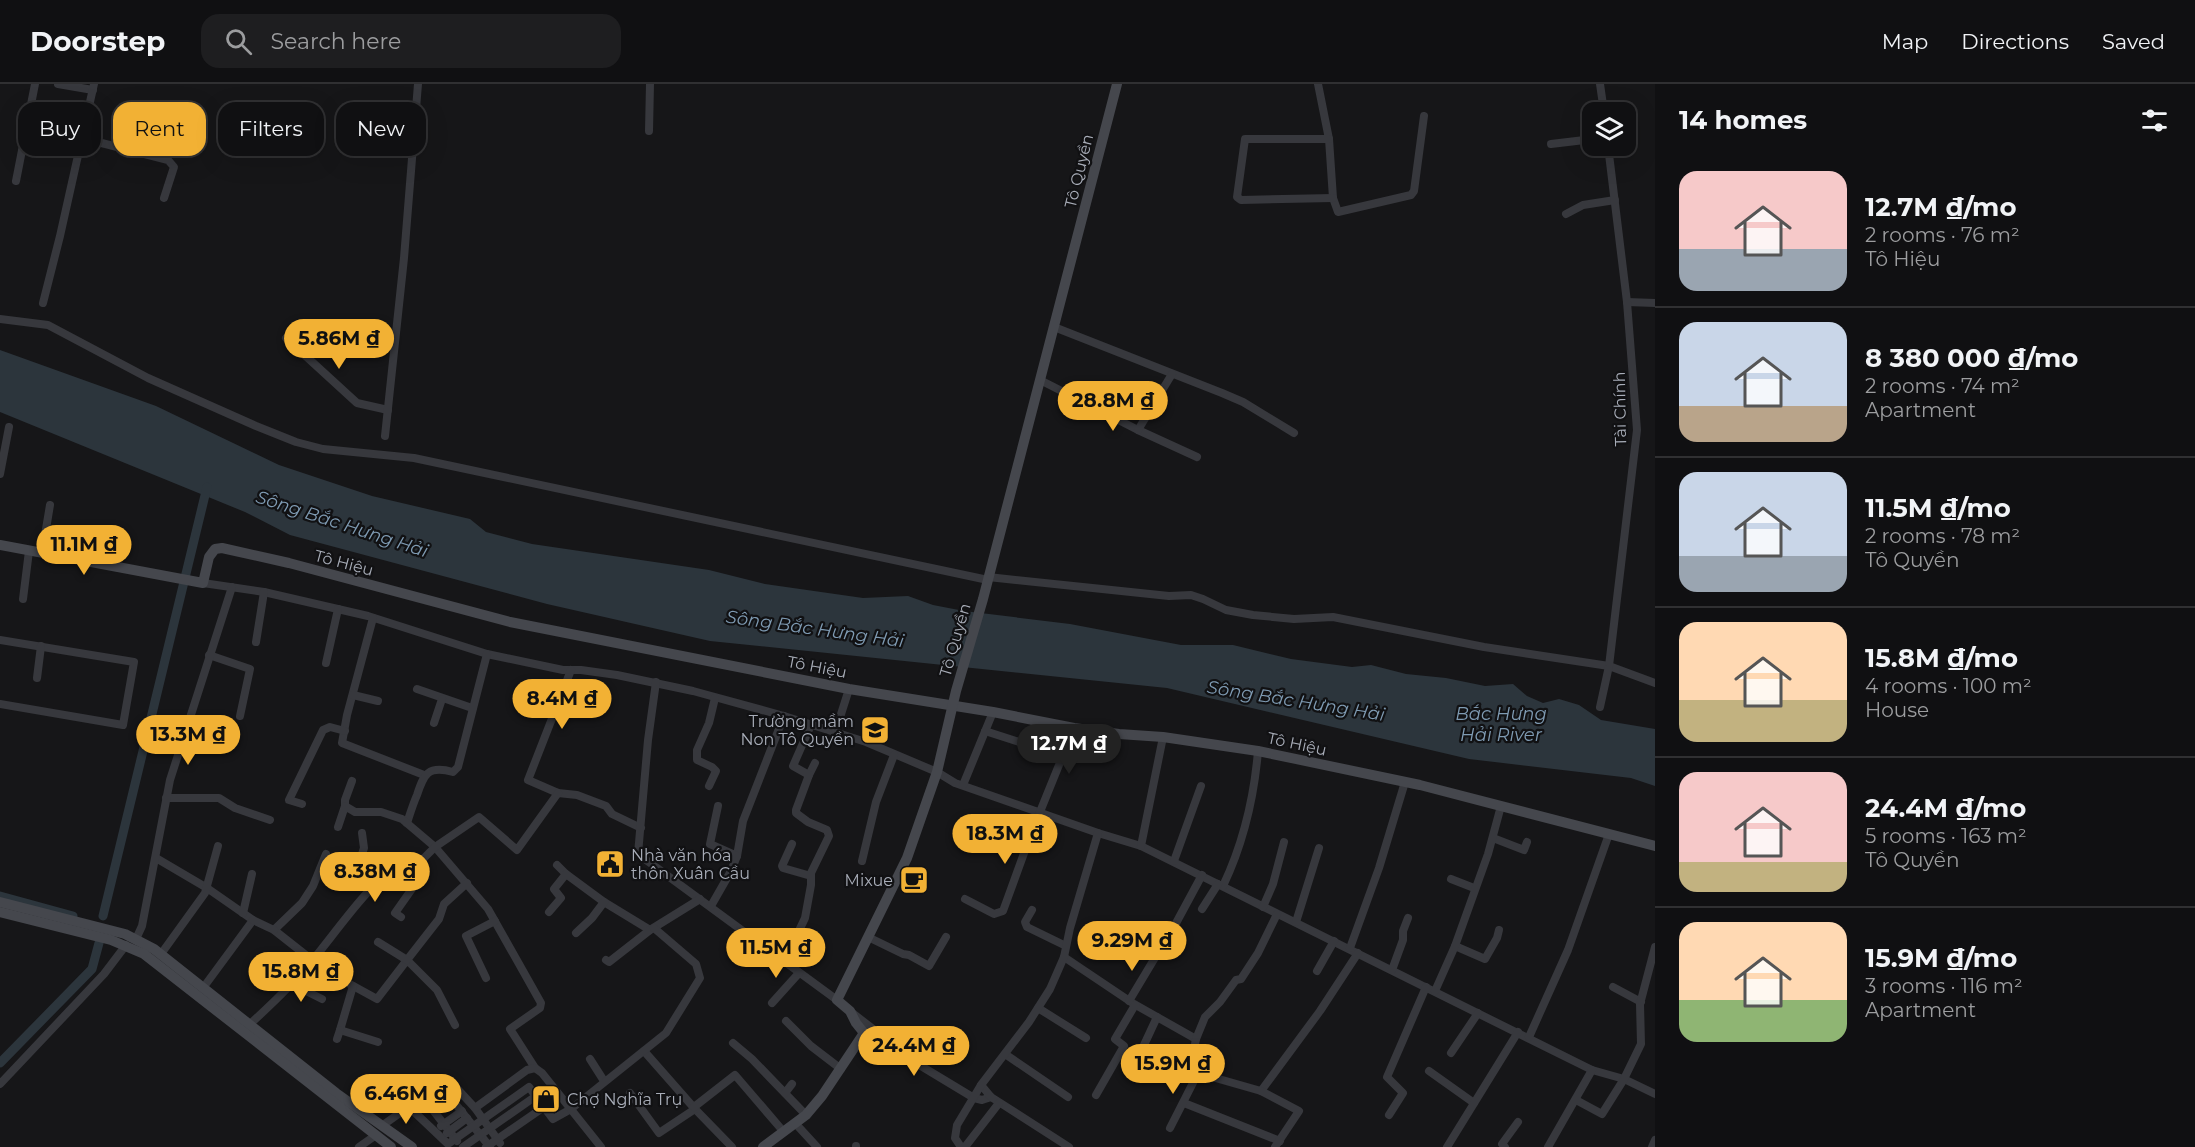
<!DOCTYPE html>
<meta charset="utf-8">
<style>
:root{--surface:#101012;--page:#1e1e20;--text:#f1f3f6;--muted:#9c9d9f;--line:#303032;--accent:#f2b134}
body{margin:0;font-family:Montserrat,sans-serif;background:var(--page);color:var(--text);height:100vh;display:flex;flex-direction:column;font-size:22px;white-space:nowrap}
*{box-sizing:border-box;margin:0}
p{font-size:20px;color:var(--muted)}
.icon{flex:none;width:33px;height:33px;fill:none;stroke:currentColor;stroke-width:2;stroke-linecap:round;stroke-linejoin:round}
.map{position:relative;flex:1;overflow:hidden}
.side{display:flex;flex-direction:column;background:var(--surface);width:540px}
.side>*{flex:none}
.hud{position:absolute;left:18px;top:18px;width:570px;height:54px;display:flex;gap:12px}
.buttons{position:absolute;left:1582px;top:18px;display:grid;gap:12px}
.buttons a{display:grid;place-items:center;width:54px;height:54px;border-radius:12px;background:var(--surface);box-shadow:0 6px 24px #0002,0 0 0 2px var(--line);font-size:30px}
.price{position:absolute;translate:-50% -51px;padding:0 14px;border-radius:21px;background:var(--accent);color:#111;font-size:20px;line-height:39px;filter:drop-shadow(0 2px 3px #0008)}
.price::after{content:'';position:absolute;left:50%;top:36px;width:18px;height:14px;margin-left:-9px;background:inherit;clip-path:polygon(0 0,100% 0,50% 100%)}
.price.on{background:#222;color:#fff}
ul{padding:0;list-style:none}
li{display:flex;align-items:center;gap:18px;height:150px;padding:0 24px}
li+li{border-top:2px solid var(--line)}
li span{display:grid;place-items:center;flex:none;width:168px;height:120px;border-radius:18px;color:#555}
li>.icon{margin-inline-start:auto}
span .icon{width:72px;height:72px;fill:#fffc;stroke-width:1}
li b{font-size:26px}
h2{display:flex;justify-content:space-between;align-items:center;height:72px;padding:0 24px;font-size:26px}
.pill{padding:0 21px;border-radius:18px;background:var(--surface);box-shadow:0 6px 24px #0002,0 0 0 2px var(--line);font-size:21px;line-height:54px}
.pill.on{background:var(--accent);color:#111}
header{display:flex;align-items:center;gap:36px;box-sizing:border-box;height:84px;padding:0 30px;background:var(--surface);border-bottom:2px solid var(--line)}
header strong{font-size:28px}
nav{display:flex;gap:33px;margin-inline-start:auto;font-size:21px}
.search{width:420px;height:54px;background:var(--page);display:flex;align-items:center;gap:15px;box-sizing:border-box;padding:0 21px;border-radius:18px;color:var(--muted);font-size:22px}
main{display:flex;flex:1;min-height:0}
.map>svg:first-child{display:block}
.water{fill:#2c353c}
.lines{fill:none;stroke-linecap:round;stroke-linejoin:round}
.canal{stroke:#2c353c;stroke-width:9}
.street{stroke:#37383d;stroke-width:8}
.secondary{stroke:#45474d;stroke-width:10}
.labels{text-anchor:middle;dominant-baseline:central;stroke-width:4.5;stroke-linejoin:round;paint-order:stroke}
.street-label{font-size:16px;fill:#a8adb8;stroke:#111113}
.poi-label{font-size:16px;fill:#a8adb8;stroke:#111113;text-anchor:end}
.water-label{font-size:18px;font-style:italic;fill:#7f9bb3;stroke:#111113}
</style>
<header>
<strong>Doorstep</strong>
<div class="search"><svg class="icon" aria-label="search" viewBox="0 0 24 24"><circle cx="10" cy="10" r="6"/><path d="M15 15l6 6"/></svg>Search here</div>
<nav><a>Map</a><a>Directions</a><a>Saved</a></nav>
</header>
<main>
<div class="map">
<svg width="1655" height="1063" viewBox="0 0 1655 1063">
<rect width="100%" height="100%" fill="#161618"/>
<path class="water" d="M0 266 156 322 279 381 372 412 470 435 486 448 532 460 709 486 765 500 863 514 908 512 933 521 964 527 1070 540 1181 561H1233L1291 575 1352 583 1371 581 1406 590 1446 594 1485 602 1513 600 1527 612 1543 619 1559 615 1579 621 1601 636 1655 645V702L1631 694 1469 675 1167 604 710 557 547 520 290 451 245 428 0 328Z"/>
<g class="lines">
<g class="canal">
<path d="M0 812 73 832"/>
<path d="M103 832 207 403"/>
<path d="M0 979 92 885 99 859"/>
</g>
<g class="street">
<path d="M58 0 93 6"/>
<path d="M1318 0 1329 55 1333 114 1338 128 1411 111 1414 107 1424 32"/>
<path d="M1600 0 1604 28"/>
<path d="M649 47 650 0"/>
<path d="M82 54 168 76 174 83 164 114"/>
<path d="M1329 55H1245L1237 113 1241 116 1333 114"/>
<path d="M1551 60 1593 55"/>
<path d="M16 97 35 0"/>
<path d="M1566 130 1583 121 1615 116"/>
<path d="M1627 218 1655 219"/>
<path d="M43 219 60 152 94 0"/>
<path d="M0 235 48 241 148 294 256 342 296 358 323 365 414 374 988 496"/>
<path d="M1054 243 1222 309 1243 318 1294 349"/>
<path d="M286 254 357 319 388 326"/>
<path d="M1040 296 1138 346 1197 373"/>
<path d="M1138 346 1172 290"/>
<path d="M385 352 404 174 418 0"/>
<path d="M0 390 9 343"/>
<path d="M42 469 50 421"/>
<path d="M988 493 1169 512 1191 511 1203 515 1226 526 1253 531 1294 535 1333 533 1484 563 1609 582 1655 599"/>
<path d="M203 499 264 508 368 532 487 570 563 586H581L617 591 693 607 784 632 866 658 937 688 955 699 1098 749 1141 762 1592 986 1624 995 1655 1010"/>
<path d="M23 515 29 467"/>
<path d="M373 534 347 631 342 659 424 691"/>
<path d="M0 556 134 578 123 641 0 620"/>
<path d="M256 558 264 508"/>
<path d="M209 571 250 585 240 632"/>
<path d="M326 579 338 525"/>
<path d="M571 586 528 696 558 709 577 711 606 722 612 730 641 744"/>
<path d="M37 594 41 562"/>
<path d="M656 598 648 656 638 770 837 916"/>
<path d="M417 605 472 624"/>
<path d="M353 611 378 617"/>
<path d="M1600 623 1609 582 1637 346 1627 218 1608 62"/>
<path d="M434 639 442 615"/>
<path d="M985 647 1063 672"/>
<path d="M835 649 849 605"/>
<path d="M809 691 815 679"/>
<path d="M963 701 993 628"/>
<path d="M709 702 716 687 712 683 697 676V666L709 639 715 614"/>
<path d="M166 714H219L235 724 270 736"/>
<path d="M302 720 289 716 323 646 330 643 345 647"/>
<path d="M345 722V716L352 697"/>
<path d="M407 739C410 730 413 720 417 711 424 690 428 681 453 688L458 683 487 570"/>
<path d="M338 743 345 722 355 728H381L402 735 435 763 488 825 541 919 540 924 510 945 535 984"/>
<path d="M362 749 364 764 358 782 378 797"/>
<path d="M1493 754 1524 766 1527 758"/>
<path d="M792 760 782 782 783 784 811 792"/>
<path d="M1141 762 1163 653"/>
<path d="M326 770 313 802 302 819 274 846 326 887 377 915 407 876 437 906 455 941"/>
<path d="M737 772 743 737 784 632"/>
<path d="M156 774 207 804 253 836 203 904"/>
<path d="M862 777 876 718 894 671"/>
<path d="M1174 777 1201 702"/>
<path d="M557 781 566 790"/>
<path d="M1451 795 1474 804"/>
<path d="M1223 802C1243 760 1254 714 1258 667"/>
<path d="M965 815 994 830 1003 827 1031 750 1074 644"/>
<path d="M711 822 731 787 737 772 710 760 718 722"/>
<path d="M1263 823 1273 800 1284 758"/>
<path d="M1202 825 1218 800"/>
<path d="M1032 826 1025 838 1027 843 1066 862"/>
<path d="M549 828 561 814 554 805 566 790 604 818 650 846"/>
<path d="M243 829 252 790"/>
<path d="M401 833 395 829 414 802 405 793"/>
<path d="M253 836 274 846"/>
<path d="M1296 838 1319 764"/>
<path d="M1175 841 1202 791"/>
<path d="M576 849 592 834 604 818"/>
<path d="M868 853 903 870 909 871 929 882 946 853"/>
<path d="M136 855 142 842 170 696 232 503"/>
<path d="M378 858 407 876 439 835 444 820 467 799"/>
<path d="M1455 862 1485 875 1497 854 1499 846"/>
<path d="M1350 864 1379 784 1405 698"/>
<path d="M161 870 205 809 218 762"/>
<path d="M1064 873 1134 920 1196 955"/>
<path d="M606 876 609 878 650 846 700 815"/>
<path d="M781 877 796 853 805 834 811 801V789L829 752 827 746 808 738 796 729V726L809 691 793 682 811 641"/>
<path d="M1392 886 1403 856V847L1408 834"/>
<path d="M1317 887 1334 857"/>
<path d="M486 894 466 852 495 837"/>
<path d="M292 900 322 915"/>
<path d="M353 902 340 946 378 958"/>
<path d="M1613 903 1641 918"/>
<path d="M1435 907 1455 862 1488 770 1501 722"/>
<path d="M1129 917 1156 872"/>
<path d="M772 919 799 889"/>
<path d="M1038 924 1086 954"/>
<path d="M851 928 921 982 974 1014 982 1016 991 1013"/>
<path d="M786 937 811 962 841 985"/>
<path d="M250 940C272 920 293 900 312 877 338 845 362 810 393 783L405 793 435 763 479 733 517 766 558 709"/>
<path d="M1529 953 1568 866 1609 750"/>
<path d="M337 955 340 946"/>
<path d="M733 959 752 975 806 1031"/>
<path d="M644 967 695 1025 732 1063"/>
<path d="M1451 969 1478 929"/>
<path d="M1005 970 1068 1013"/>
<path d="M590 975 604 997"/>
<path d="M1429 987 1474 1019"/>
<path d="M1137 991 1144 961 1157 933"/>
<path d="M0 1000 104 890 126 861"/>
<path d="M981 1001 991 1013 1069 1063"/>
<path d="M445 1007 490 1063"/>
<path d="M1261 1007 1320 927 1358 869"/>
<path d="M630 1009 659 1049 695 1025"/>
<path d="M785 1009 792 1000"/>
<path d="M1096 1011 1124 962 1115 955 1135 921"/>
<path d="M1576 1016 1602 1030 1624 995 1641 960 1640 920 1655 863"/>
<path d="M1184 1019 1280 1057"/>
<path d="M429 1021 457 1057"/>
<path d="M409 1023 448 1060 529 1003 553 1035 571 1025 666 949 700 894 696 880 654 844"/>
<path d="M694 1023 735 991 783 1047"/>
<path d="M475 1024 500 1059"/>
<path d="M1389 1031 1403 1009 1387 993 1426 903"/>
<path d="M795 1039 817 1063"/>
<path d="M383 1041 442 999 451 998 475 1024 527 986 535 984 542 989 601 1063"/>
<path d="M441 1042 462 1027"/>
<path d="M1170 1044 1198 989"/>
<path d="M447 1049 467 1034"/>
<path d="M359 1063 376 1051"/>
<path d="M463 1063 536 1012"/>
<path d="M486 1063 544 1023"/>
<path d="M856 1063V1062"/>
<path d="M961 1063 955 1054 957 1041 981 1001 1029 938 1050 905 1064 873 1070 844 1098 749"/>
<path d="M965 1063 999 1019"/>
<path d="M1275 1063 1299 1027 1261 1007 1198 989 1191 981 1196 955 1205 933 1220 918 1236 896 1241 895 1258 869 1277 830"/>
<path d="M1447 1063 1518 948"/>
<path d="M1505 1063 1502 1060 1518 1038"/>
<path d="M1548 1063 1592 986"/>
<path d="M1652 1063 1655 1056"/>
</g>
<g class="secondary">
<path d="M0 461 203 499 209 473 215 465 222 464 289 479 510 538 849 605 993 628 1074 644 1119 650 1163 653 1258 667 1420 701 1655 762"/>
<path d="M0 818 125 850 154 865 336 1009 412 1063"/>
<path d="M0 828 111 856 144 870 391 1063"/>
<path d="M763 1063 806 1031 822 1012 864 949 856 939 850 927 837 916 907 774 937 688 956 607 983 515 1117 0"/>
</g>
</g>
<defs>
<g id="school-square" transform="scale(1.5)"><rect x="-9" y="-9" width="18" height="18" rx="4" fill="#f2b134" stroke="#111113"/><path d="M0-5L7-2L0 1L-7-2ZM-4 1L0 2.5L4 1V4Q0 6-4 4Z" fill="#111"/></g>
<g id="civic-square" transform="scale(1.5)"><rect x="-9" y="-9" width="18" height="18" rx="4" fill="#f2b134" stroke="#111113"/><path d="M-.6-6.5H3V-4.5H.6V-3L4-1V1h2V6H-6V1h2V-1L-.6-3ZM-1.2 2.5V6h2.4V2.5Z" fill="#111"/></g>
<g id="cafe-square" transform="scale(1.5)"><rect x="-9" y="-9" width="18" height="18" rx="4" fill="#f2b134" stroke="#111113"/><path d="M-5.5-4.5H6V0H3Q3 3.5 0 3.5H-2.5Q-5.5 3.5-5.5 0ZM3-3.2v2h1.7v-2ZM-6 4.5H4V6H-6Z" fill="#111"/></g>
<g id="shop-square" transform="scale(1.5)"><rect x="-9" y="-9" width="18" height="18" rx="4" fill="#f2b134" stroke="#111113"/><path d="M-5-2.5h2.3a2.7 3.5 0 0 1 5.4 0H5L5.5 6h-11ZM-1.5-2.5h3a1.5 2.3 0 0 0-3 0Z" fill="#111"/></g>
</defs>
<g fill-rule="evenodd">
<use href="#school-square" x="875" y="646"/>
<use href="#civic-square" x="610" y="780"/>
<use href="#cafe-square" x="914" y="796"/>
<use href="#shop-square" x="546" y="1015"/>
</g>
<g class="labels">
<g class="street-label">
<text transform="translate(1079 87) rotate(-76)">Tô Quyền</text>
<text transform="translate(1620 325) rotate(-91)">Tài Chính</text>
<text transform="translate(344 479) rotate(15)">Tô Hiệu</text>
<text transform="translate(955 556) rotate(-74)">Tô Quyền</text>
<text transform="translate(817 583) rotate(11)">Tô Hiệu</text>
<text transform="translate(1297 660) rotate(12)">Tô Hiệu</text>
</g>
<g class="poi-label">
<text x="854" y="637">Trường mầm<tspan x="854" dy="18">Non Tô Quyền</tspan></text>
<text x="631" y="771" text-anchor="start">Nhà văn hóa<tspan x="631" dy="18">thôn Xuân Cầu</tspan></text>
<text x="893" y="796">Mixue</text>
<text x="567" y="1015" text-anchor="start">Chợ Nghĩa Trụ</text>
</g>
<g class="water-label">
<text transform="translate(342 440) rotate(18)">Sông Bắc Hưng Hải</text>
<text transform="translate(815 545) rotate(8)">Sông Bắc Hưng Hải</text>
<text transform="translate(1296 617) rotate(9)">Sông Bắc Hưng Hải</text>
<text x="1501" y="630">Bắc Hưng<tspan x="1501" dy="21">Hải River</tspan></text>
</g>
</g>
</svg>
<div class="buttons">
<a><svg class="icon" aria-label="layers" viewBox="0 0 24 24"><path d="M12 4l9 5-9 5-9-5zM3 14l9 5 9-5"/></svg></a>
</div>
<b class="price" style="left:339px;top:286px">5.86M ₫</b>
<b class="price" style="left:1113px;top:348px">28.8M ₫</b>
<b class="price" style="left:84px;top:492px">11.1M ₫</b>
<b class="price" style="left:562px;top:646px">8.4M ₫</b>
<b class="price" style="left:188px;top:682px">13.3M ₫</b>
<b class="price on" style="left:1069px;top:691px">12.7M ₫</b>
<b class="price" style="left:1005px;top:781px">18.3M ₫</b>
<b class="price" style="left:375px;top:819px">8.38M ₫</b>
<b class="price" style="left:1132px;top:888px">9.29M ₫</b>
<b class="price" style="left:776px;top:895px">11.5M ₫</b>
<b class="price" style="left:301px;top:919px">15.8M ₫</b>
<b class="price" style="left:914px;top:993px">24.4M ₫</b>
<b class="price" style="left:1173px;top:1011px">15.9M ₫</b>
<b class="price" style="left:406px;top:1041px">6.46M ₫</b>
<div class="hud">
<a class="pill">Buy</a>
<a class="pill on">Rent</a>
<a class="pill">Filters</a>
<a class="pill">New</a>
</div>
</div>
<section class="side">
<h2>14 homes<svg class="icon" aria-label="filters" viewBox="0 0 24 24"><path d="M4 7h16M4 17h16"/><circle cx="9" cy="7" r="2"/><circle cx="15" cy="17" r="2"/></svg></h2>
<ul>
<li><span style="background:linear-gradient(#f6c9c9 65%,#9aa5b1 0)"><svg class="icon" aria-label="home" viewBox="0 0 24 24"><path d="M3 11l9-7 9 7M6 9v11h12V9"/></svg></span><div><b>12.7M ₫/mo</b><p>2 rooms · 76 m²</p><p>Tô Hiệu</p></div></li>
<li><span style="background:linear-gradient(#c9d6e8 70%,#b9a48a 0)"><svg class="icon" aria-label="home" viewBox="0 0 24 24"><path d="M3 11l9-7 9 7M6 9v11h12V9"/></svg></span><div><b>8 380 000 ₫/mo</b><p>2 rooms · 74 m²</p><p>Apartment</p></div></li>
<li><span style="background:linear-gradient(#c9d6e8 70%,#9aa5b1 0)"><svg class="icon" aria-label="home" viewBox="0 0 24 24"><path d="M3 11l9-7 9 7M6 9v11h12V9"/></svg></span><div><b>11.5M ₫/mo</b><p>2 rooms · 78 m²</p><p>Tô Quyền</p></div></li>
<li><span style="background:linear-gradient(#ffd9b3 65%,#c2b280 0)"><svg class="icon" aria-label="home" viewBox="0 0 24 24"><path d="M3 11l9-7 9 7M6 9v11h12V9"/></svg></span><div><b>15.8M ₫/mo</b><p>4 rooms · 100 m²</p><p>House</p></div></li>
<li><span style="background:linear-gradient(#f6c9c9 75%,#c2b280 0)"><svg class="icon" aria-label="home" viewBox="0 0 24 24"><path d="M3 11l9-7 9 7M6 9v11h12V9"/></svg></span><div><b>24.4M ₫/mo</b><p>5 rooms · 163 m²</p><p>Tô Quyền</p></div></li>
<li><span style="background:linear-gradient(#ffd9b3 65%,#8fb573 0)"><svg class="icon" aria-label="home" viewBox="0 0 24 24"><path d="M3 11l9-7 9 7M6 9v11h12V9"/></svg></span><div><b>15.9M ₫/mo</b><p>3 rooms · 116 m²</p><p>Apartment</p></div></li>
</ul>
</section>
</main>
